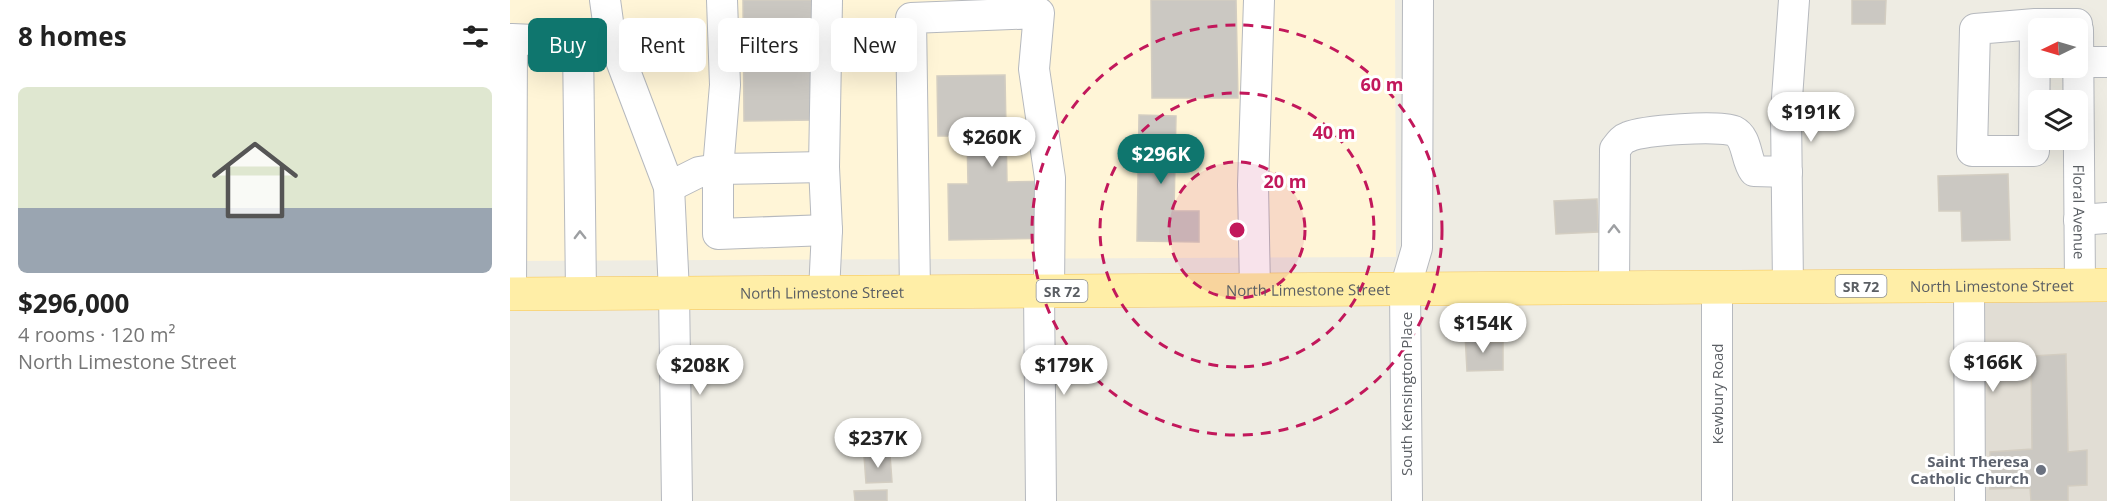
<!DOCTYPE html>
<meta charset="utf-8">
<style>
:root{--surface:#fff;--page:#f2f2f2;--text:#222;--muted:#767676;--accent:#0f766e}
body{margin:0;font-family:"Open Sans",sans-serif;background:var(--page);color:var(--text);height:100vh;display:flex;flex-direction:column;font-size:22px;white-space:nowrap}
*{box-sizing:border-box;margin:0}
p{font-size:20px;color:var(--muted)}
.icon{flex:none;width:33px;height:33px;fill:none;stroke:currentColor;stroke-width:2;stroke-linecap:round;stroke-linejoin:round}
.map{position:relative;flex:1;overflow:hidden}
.sheet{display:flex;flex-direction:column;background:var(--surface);width:510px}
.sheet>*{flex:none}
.top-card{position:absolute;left:18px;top:18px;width:570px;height:54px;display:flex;gap:12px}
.needle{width:39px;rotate:265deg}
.tools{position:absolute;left:1518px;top:18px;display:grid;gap:12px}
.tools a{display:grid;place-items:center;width:60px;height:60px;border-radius:9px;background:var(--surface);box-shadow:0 6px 24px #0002;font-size:30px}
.price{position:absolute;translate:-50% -51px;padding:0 14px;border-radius:21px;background:#fff;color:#222;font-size:20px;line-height:39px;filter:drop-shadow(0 2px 3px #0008)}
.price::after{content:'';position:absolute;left:50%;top:36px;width:18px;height:14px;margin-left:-9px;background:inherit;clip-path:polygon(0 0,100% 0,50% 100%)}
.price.selected{background:var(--accent);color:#fff}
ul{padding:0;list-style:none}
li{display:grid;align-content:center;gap:12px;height:318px;padding:0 18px}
li span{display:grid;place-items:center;height:186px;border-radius:9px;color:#555}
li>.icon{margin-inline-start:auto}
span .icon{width:108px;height:108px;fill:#fffc;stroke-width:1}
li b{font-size:26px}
h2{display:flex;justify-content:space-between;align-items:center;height:72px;padding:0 18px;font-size:26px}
.chip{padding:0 21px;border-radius:9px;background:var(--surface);box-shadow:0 6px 24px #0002;font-size:21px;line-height:54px}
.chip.selected{background:var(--accent);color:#fff}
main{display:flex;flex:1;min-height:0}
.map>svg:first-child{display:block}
.commercial{fill:#fff5d7}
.education{fill:#e1ddd4}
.building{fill:#cbc8c2;stroke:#d3cdc1;stroke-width:1.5}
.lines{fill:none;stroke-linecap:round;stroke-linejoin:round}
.minor-casing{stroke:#b6b9be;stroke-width:32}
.major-casing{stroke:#f6c454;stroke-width:34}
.minor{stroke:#fff;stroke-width:30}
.major{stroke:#ffeea7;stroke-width:33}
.oneway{stroke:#9d9fa2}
.ring{fill:none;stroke:#c2185b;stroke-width:3;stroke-dasharray:10 8}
.worship-dot{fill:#6b7280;stroke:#fff;stroke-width:2}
.labels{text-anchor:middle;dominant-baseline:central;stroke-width:6;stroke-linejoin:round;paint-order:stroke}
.shield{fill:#fff;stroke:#8c8f92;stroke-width:1.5}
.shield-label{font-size:14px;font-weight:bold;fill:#5b5f64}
.street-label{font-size:15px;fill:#5b5f64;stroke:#fff}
.worship-label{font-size:15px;font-weight:bold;fill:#5b616d;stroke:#fff;text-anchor:end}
.centre{fill:#c2185b;stroke:#fff;stroke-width:3}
.ring-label{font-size:18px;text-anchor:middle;font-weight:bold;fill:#c2185b;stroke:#fff;stroke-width:6;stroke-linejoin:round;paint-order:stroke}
</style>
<main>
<section class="sheet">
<h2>8 homes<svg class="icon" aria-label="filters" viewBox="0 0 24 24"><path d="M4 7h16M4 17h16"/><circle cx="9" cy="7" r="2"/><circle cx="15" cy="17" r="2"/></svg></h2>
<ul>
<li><span style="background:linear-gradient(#dfe7d0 65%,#9aa5b1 0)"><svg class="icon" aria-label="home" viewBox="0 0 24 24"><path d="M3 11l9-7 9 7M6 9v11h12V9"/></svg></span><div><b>$296,000</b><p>4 rooms · 120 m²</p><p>North Limestone Street</p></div></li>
</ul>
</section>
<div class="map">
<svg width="1597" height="501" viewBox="0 0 1597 501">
<rect width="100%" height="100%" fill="#eeece3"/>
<path class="commercial" d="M0 0H885L886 257 0 261Z"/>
<path class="education" d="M1597 285V501H1460L1459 286Z"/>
<g class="building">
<path d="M233 0H303L304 120 234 121Z"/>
<path d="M641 0H726L728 98H642Z"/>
<path d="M1342 0H1376L1375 24H1342Z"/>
<path d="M495 75 497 182 553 181 554 238 439 240 438 184H458L457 136H428L427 76Z"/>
<path d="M629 115 666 116 664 211H689V242L627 241Z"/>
<path d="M1498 174 1500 240 1452 241 1451 211H1429L1428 176Z"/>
<path d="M1087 199 1088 232 1046 234 1044 201Z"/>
<path d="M975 333V343L993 342V370L957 371 955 334Z"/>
<path d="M1556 354 1558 452 1577 450V485L1558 486V501H1521L1520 488 1480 489V452L1522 449 1521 356Z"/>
<path d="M380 454 382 482 356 483 354 456Z"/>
<path d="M377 490V501H345L344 491Z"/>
</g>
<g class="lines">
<g class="minor-casing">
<g id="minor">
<path d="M95 0 99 29 159 187 164 292 167 501"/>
<path d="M212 0 215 85 208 169V234L317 230"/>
<path d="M1525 24 1524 151H1462L1465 29 1525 24H1567"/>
<path id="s1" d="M1568 30 1570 285"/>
<path d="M1568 62H1597"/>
<path d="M159 187 189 172 208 169 314 167"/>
<path d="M1569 220 1597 218"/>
<path d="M1459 286 1460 501"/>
<path d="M1207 287V501"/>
<path d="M1278 287 1276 112 1284 0"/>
<path d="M1104 288 1105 149C1109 144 1112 139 1118 137 1134 130 1209 125 1224 131 1238 138 1235 159 1244 171L1277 172"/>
<path d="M745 290 743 185 749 0"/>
<path d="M529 291 531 501"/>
<path d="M314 292 317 230 314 167 317 0"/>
<path d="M405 292 401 18 529 13 524 69 540 178 539 291"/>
<path d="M1 294 2 39 68 42 71 293"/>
<path d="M897 501 895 289 907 248 908 0"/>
</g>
</g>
<g class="major-casing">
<g id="major">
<path id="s2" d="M0 294 1597 285"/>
</g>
</g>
<use href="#minor" class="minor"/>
<use href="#major" class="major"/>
</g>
<defs><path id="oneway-chevron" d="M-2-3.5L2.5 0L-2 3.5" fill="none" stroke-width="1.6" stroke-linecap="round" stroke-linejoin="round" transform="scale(1.5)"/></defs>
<g class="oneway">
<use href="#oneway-chevron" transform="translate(1104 229) rotate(-90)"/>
<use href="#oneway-chevron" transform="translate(70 235) rotate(-91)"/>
</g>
<circle cx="727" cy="230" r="68" fill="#c2185b" fill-opacity=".12"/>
<g class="ring">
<circle cx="727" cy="230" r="68"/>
<circle cx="727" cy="230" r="137"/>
<circle cx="727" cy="230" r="205"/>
</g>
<circle class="worship-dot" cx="1531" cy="470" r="6"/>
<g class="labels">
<g class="shield">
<rect x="1325.5" y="275" width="51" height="22" rx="4.5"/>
<rect x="526.5" y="280" width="51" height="22" rx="4.5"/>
</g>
<g class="shield-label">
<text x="1351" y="286">SR 72</text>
<text x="552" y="291">SR 72</text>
</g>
<g class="street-label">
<text stroke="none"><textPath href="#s1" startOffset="182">Floral Avenue</textPath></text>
<text stroke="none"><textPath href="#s2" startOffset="1482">North Limestone Street</textPath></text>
<text stroke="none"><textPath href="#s2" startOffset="798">North Limestone Street</textPath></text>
<text stroke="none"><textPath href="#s2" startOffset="312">North Limestone Street</textPath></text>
<text transform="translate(896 394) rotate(-90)">South Kensington Place</text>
<text transform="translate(1207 394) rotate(-90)">Kewbury Road</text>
</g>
<g class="worship-label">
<text x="1519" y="461">Saint Theresa<tspan x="1519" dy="17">Catholic Church</tspan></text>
</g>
</g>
<circle cx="727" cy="230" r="9" class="centre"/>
<g class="ring-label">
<text x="872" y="91">60 m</text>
<text x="824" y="139">40 m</text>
<text x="775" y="188">20 m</text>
</g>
</svg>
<div class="tools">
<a><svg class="needle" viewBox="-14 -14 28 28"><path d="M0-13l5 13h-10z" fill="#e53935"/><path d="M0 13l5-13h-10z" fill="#767676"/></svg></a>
<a><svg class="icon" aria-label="layers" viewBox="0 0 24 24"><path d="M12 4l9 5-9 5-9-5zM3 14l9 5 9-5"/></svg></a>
</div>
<b class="price" style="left:1301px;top:143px">$191K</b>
<b class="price" style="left:482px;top:168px">$260K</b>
<b class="price selected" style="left:651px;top:185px">$296K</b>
<b class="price" style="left:973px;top:354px">$154K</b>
<b class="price" style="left:1483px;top:393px">$166K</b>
<b class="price" style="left:190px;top:396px">$208K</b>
<b class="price" style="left:554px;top:396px">$179K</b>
<b class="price" style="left:368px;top:469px">$237K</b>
<div class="top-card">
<a class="chip selected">Buy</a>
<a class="chip">Rent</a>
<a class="chip">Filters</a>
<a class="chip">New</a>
</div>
</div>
</main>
